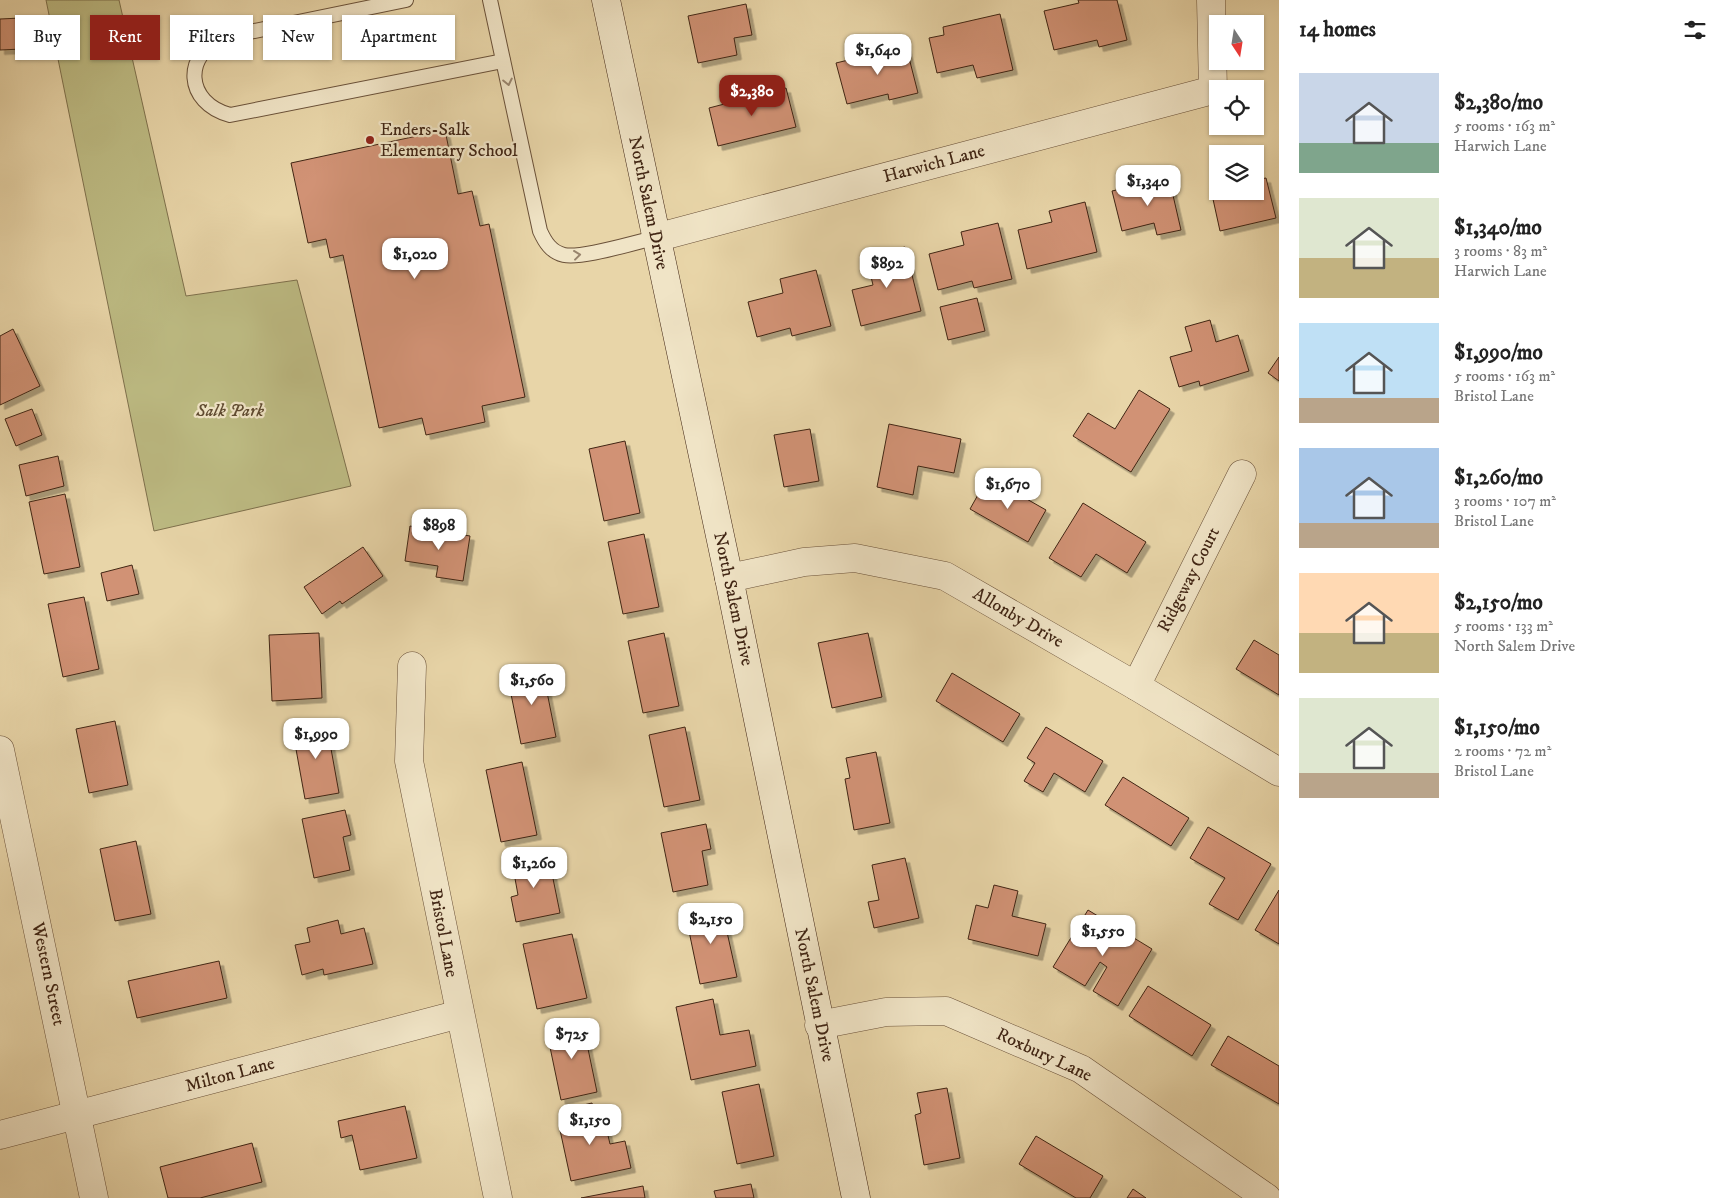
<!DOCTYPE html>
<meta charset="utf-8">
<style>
:root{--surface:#fff;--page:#f2f2f2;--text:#222;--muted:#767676;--accent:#8f2418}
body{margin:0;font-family:"IM FELL DW Pica",serif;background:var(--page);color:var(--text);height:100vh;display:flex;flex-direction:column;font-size:19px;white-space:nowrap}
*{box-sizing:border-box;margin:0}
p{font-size:16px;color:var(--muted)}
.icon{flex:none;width:28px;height:28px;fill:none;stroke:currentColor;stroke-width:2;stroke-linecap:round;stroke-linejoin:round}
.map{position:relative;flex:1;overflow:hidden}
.drawer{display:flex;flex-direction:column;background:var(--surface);width:450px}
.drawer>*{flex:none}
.guide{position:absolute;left:15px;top:15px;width:475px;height:45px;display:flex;gap:10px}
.needle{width:32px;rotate:168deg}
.fabs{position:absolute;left:1209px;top:15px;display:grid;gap:10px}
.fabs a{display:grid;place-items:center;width:55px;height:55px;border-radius:0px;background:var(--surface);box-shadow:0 1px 4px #0004;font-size:25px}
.price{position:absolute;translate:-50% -42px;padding:0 11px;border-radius:10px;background:#fff;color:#222;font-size:16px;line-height:32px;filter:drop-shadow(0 1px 2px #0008)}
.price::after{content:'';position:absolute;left:50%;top:30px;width:15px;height:11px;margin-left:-8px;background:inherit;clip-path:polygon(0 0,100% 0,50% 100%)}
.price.selected{background:var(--accent);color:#fff}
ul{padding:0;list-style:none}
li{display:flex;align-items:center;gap:15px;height:125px;padding:0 20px}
li span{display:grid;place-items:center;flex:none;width:140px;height:100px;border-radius:0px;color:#555}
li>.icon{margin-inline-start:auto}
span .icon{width:60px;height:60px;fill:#fffc;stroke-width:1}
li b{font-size:21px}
h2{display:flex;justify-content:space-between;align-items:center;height:60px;padding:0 20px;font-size:21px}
.tag{padding:0 18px;border-radius:0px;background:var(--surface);box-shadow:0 1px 4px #0004;font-size:18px;line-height:45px}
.tag.selected{background:var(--accent);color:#fff}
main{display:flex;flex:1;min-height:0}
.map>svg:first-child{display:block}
.green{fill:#bdbb83;stroke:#7e704c}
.building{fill:#d19274;stroke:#402514;filter:url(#shadow)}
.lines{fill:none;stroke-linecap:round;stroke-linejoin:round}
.lane-casing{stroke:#6a5139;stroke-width:16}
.street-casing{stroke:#6a5139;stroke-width:29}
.secondary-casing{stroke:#402514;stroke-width:29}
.lane{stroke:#f0e4c6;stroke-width:14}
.street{stroke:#f0e4c6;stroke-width:28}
.secondary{stroke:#f0e4c6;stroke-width:28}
.oneway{stroke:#98846d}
.poi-dot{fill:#8f2418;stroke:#f0e4c6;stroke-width:2}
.labels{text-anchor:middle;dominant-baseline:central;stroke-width:4.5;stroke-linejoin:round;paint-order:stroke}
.poi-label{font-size:18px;fill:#402514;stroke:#f0e4c6;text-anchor:start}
.street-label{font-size:18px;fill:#402514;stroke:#f0e4c6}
.park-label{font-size:18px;font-style:italic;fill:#5f4a30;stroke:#f0e4c6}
</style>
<main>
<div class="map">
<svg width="1279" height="1198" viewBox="0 0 1279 1198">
<defs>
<filter id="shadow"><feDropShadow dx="4.5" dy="4.5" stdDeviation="0" flood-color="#0004"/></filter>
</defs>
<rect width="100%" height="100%" fill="#e8d5a8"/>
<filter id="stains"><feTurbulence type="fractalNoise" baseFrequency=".004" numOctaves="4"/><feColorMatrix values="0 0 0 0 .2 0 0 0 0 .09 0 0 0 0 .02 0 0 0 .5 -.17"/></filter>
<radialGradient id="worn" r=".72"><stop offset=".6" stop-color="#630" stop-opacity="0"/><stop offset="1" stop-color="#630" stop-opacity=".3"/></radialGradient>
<path class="green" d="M46 0H119L186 296 297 280 351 486 154 531Z"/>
<g class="building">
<path d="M1078 0H1117L1127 40 1099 47 1097 40 1054 50 1044 11 1079 3Z"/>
<path d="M746 4 752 35 734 38 737 55 698 63 688 16Z"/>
<path d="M1000 14 1013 70 977 78 973 65 937 73 929 38 944 35 943 27Z"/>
<path d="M21 18 22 49 0 50V19Z"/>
<path d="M906 46 918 93 889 100 888 94 847 104 836 63Z"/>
<path d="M786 88 796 127 718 146 709 108Z"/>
<path d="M445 130 458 194 472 191 480 226 489 224 525 397 482 406 485 422 426 435 422 418 379 428 343 255 330 258 326 239 308 243 291 163Z"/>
<path d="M1169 178 1181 230 1157 235 1154 223 1122 231 1112 191Z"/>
<path d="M1266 178 1276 218 1220 231 1211 190 1255 191V180Z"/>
<path d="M1085 202 1097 252 1027 269 1018 230 1052 222 1049 211Z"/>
<path d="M998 223 1012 279 974 288 972 281 938 290 929 254 964 245 961 232Z"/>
<path d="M905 247 921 311 861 326 852 290 873 285 866 256Z"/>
<path d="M816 270 831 326 792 336 790 328 757 337 748 302 783 293 780 279Z"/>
<path d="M977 298 985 331 948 340 940 307Z"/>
<path d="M1210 320 1216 342 1238 335 1249 371 1200 386 1199 381 1179 387 1170 357 1192 351 1185 327Z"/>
<path d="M13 329 40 386 0 405V336Z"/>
<path d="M1279 357V381L1268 373Z"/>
<path d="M1139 390 1170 409 1131 472 1073 436 1088 413 1115 429Z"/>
<path d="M32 409 42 435 16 446 5 419Z"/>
<path d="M889 424 961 439 954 473 918 466 913 495 877 487Z"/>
<path d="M810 429 819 481 784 487 774 435Z"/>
<path d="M625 441 640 513 604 521 589 449Z"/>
<path d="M58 456 64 486 26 496 19 465Z"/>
<path d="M988 477 1046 510 1028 542 970 509Z"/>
<path d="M65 494 80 567 44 574 29 502Z"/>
<path d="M1083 503 1146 542 1127 573 1096 554 1081 577 1049 558Z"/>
<path d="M410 526 470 536 463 581 436 577 438 566 405 561Z"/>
<path d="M644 534 659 607 623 614 608 542Z"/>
<path d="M363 547 383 576 342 604 340 601 322 614 304 587Z"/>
<path d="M132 565 139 594 107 601 101 573Z"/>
<path d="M84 597 99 669 63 677 48 604Z"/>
<path d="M319 633 322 698 272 701 269 635Z"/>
<path d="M664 633 679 706 643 713 628 641Z"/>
<path d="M868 633 882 697 832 708 818 643Z"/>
<path d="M1254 640 1279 655V695L1236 669Z"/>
<path d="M542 667 556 737 521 744 507 674Z"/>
<path d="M952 673 1020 714 1003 742 936 701Z"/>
<path d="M115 721 128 785 89 793 76 729Z"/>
<path d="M326 721 339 793 305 799 292 727Z"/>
<path d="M685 727 700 800 664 807 649 735Z"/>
<path d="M1046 727 1103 761 1085 792 1054 773 1043 792 1024 781 1035 763 1027 758Z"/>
<path d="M876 752 890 823 854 830 845 779 850 778 846 758Z"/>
<path d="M522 762 537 835 501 842 486 770Z"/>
<path d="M1123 777 1189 818 1171 846 1105 805Z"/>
<path d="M345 810 351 835 343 837 350 870 314 878 302 819Z"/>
<path d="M706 824 711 849 702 851 708 885 673 892 661 833Z"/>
<path d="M1208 827 1271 864 1238 920 1209 904 1225 878 1190 858Z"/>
<path d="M136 841 151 914 115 921 100 849Z"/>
<path d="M548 854 560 913 516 922 511 897 518 895 512 862Z"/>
<path d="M905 858 919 918 874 928 868 902 879 900 872 865Z"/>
<path d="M994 885 1018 891 1012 916 1046 924 1038 956 968 939 976 905 988 908Z"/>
<path d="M1279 890V944L1255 930Z"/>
<path d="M721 905 737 977 700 984 685 912Z"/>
<path d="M1088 910 1152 949 1118 1006 1093 991 1107 967 1100 962 1085 986 1053 967Z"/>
<path d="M338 920 341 934 364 928 373 964 324 975 323 969 302 975 295 945 310 942 307 928Z"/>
<path d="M572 934 587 998 537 1009 523 944Z"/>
<path d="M219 961 227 998 137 1018 128 981Z"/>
<path d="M1148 986 1211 1025 1192 1056 1129 1016Z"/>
<path d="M713 999 720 1035 749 1030 756 1066 691 1080 676 1007Z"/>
<path d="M582 1020 597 1092 561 1100 546 1028Z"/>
<path d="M1228 1036 1279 1066V1104L1211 1065Z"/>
<path d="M759 1084 774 1156 737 1164 722 1092Z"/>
<path d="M947 1088 960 1158 924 1165 915 1115 921 1113 917 1093Z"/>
<path d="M592 1103 598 1129 606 1127 610 1144 625 1141 631 1168 571 1181 560 1130 567 1129 562 1110Z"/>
<path d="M405 1106 417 1158 360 1170 352 1135 341 1138 338 1121Z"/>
<path d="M1036 1136 1103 1176 1090 1198H1076L1019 1164Z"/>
<path d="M252 1143 262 1182 200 1198H168L160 1167Z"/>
<path d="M751 1184 754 1198H716L714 1191Z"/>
<path d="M643 1186 645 1198H581Z"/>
<path d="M1133 1189 1146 1198H1127Z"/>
</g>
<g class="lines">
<g class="lane-casing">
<g id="lane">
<path d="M406 0 225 37C182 54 185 103 230 115L503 61"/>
<path d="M490 0 540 231C545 242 551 252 564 255 582 259 635 242 655 238"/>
</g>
</g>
<g class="street-casing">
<g id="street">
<path d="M655 238 1213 90 1211 0"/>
<path d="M729 578 804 562 855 558 945 576 1136 686 1279 772"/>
<path d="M412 666 409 761 498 1198"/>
<path d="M1136 686 1242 474"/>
<path d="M0 750 94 1198"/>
<path d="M819 1025 886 1012 946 1011 1081 1069 1267 1198"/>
<path d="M0 1135 460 1014"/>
</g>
</g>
<g class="secondary-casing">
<path id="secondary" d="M606 0 729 578 856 1198"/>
</g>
<use href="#lane" class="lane"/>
<use href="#street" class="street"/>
<use href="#secondary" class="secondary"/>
</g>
<defs><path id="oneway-chevron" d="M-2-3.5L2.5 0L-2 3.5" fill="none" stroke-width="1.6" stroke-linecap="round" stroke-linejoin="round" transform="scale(1.25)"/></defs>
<g class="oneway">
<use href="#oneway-chevron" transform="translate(508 82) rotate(78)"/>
<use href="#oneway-chevron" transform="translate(577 255) rotate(-7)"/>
</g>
<circle class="poi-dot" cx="370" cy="140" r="5"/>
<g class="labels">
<g class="poi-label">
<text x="380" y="130">Enders-Salk<tspan x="380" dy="21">Elementary School</tspan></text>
</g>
<g class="street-label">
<text transform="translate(934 164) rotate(-15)">Harwich Lane</text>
<text transform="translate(648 203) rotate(78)">North Salem Drive</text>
<text transform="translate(1189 580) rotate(-63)">Ridgeway Court</text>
<text transform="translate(733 599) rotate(78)">North Salem Drive</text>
<text transform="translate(1018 618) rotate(30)">Allonby Drive</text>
<text transform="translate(443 933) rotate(79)">Bristol Lane</text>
<text transform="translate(48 974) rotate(78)">Western Street</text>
<text transform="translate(814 995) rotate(78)">North Salem Drive</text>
<text transform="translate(1044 1055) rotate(25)">Roxbury Lane</text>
<text transform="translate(230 1075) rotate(-15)">Milton Lane</text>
</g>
<g class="park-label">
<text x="230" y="411">Salk Park</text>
</g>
</g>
<rect width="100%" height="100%" filter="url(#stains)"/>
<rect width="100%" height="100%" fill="url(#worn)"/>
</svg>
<div class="fabs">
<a><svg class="needle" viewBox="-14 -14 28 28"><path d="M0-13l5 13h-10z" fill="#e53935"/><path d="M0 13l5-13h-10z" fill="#767676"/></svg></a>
<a><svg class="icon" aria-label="locate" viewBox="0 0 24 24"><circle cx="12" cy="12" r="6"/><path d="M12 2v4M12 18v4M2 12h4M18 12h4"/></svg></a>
<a><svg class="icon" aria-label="layers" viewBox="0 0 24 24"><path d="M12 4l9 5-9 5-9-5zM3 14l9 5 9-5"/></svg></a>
</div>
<b class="price" style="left:878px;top:76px">$1,640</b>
<b class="price selected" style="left:752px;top:117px">$2,380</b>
<b class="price" style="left:1148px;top:207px">$1,340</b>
<b class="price" style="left:415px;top:280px">$1,020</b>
<b class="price" style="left:887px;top:289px">$892</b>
<b class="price" style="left:1008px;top:510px">$1,670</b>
<b class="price" style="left:439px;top:551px">$898</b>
<b class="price" style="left:532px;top:706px">$1,560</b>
<b class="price" style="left:316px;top:760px">$1,990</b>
<b class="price" style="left:534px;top:889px">$1,260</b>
<b class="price" style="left:711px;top:945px">$2,150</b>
<b class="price" style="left:1103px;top:957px">$1,550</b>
<b class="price" style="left:572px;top:1060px">$725</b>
<b class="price" style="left:590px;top:1146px">$1,150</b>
<div class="guide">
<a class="tag">Buy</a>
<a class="tag selected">Rent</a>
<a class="tag">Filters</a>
<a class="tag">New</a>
<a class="tag">Apartment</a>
</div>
</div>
<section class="drawer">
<h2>14 homes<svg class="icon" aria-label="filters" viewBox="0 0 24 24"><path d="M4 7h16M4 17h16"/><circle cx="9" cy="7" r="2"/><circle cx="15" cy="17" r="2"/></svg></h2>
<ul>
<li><span style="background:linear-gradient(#c9d6e8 70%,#7fa58c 0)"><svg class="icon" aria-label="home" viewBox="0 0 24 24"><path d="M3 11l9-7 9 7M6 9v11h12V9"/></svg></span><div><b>$2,380/mo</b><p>5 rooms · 163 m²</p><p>Harwich Lane</p></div></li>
<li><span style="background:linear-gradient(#dfe7d0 60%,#c2b280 0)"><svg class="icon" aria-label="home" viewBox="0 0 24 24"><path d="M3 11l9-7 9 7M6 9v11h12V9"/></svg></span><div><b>$1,340/mo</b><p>3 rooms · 83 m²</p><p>Harwich Lane</p></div></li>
<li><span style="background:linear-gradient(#bfe0f5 75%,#b9a48a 0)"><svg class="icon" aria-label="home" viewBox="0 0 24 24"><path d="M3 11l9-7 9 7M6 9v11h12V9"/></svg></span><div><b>$1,990/mo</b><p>5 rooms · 163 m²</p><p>Bristol Lane</p></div></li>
<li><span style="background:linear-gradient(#a9c7e8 75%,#b9a48a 0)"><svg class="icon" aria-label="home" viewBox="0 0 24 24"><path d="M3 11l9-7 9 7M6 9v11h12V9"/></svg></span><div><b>$1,260/mo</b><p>3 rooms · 107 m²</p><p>Bristol Lane</p></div></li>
<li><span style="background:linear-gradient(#ffd9b3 60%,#c2b280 0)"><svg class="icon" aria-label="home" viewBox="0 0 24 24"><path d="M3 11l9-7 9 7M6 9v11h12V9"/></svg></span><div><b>$2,150/mo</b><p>5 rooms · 133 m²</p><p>North Salem Drive</p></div></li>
<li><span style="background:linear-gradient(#dfe7d0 75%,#b9a48a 0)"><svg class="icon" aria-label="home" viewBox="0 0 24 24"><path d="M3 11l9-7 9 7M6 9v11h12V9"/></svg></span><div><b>$1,150/mo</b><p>2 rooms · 72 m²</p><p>Bristol Lane</p></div></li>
</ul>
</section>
</main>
